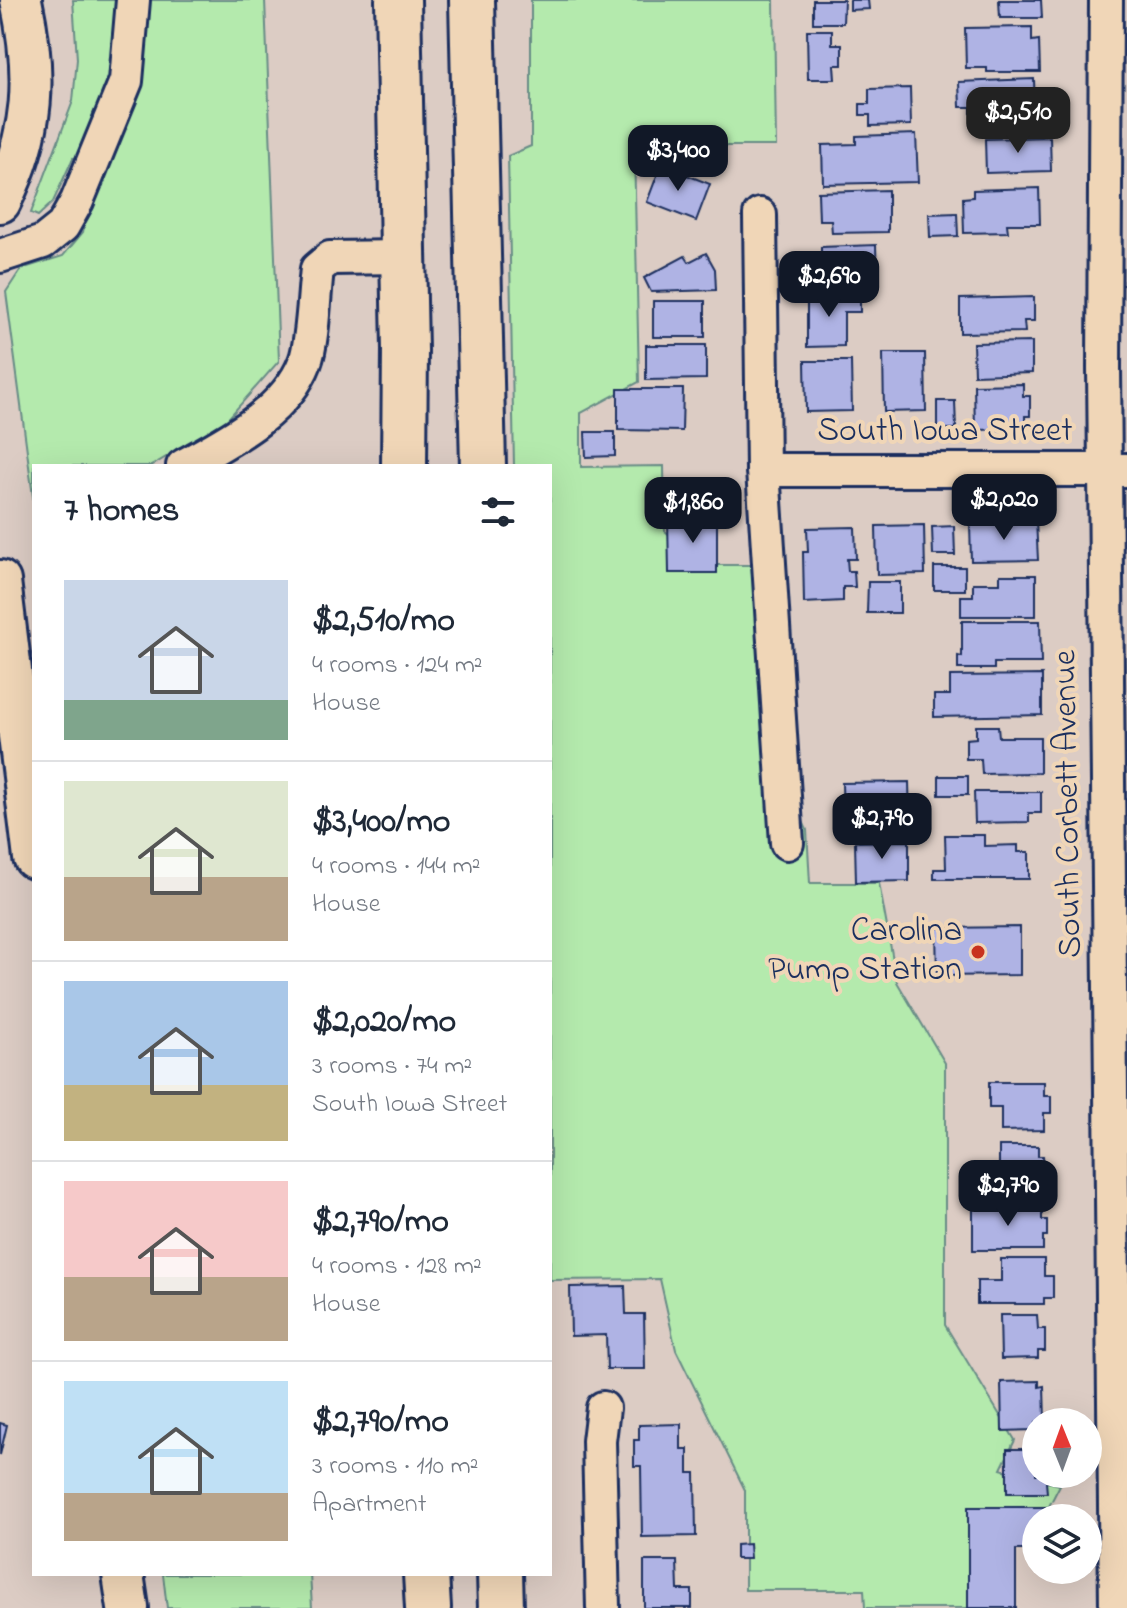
<!DOCTYPE html>
<meta charset="utf-8">
<style>
:root{--surface:#fff;--page:#f2f2f3;--text:#1f2937;--muted:#747a83;--line:#e0e1e3;--accent:#111827}
body{margin:0;font-family:"Indie Flower",sans-serif;background:var(--page);color:var(--text);height:100vh;display:flex;flex-direction:column;font-size:30px;white-space:nowrap}
*{box-sizing:border-box;margin:0}
p{font-size:26px;color:var(--muted)}
.icon{flex:none;width:44px;height:44px;fill:none;stroke:currentColor;stroke-width:2;stroke-linecap:round;stroke-linejoin:round}
.map{position:relative;flex:1;overflow:hidden}
.details{position:absolute;left:32px;top:464px;width:520px;height:1112px;display:flex;flex-direction:column;background:var(--surface);border-radius:0px;box-shadow:0 8px 32px #0002}
.details>*{flex:none}
.needle{width:52px;rotate:359deg}
.fabs{position:absolute;left:1022px;top:1408px;display:grid;gap:16px}
.fabs a{display:grid;place-items:center;width:80px;height:80px;border-radius:50%;background:var(--surface);box-shadow:0 8px 32px #0002;font-size:40px}
.price{position:absolute;translate:-50% -68px;padding:0 18px;border-radius:16px;background:var(--accent);color:#fff;font-size:26px;line-height:52px;filter:drop-shadow(0 2px 4px #0008)}
.price::after{content:'';position:absolute;left:50%;top:48px;width:24px;height:18px;margin-left:-12px;background:inherit;clip-path:polygon(0 0,100% 0,50% 100%)}
.price.selected{background:#222;color:#fff}
ul{padding:0;list-style:none}
li{display:flex;align-items:center;gap:24px;height:200px;padding:0 32px}
li+li{border-top:2px solid var(--line)}
li span{display:grid;place-items:center;flex:none;width:224px;height:160px;border-radius:0px;color:#555}
li>.icon{margin-inline-start:auto}
span .icon{width:96px;height:96px;fill:#fffc;stroke-width:1}
li b{font-size:34px}
h2{display:flex;justify-content:space-between;align-items:center;height:96px;padding:0 32px;font-size:34px}
.map>svg:first-child{display:block}
.green{fill:#b4eaad;stroke:#688c86;stroke-width:2}
.building{fill:#afb3e4;stroke:#1b2f5e;stroke-width:2}
.lines{fill:none;stroke-linecap:round;stroke-linejoin:round}
.minor-casing{stroke:#1b2f5e;stroke-width:38}
.major-casing{stroke:#1b2f5e;stroke-width:46}
.highway-casing{stroke:#1b2f5e;stroke-width:50}
.minor{stroke:#f0d6b7;stroke-width:32}
.major{stroke:#f0d6b7;stroke-width:40}
.highway{stroke:#f0d6b7;stroke-width:44}
.poi-dot{fill:#c8321e;stroke:#f0d6b7;stroke-width:3}
.labels{text-anchor:middle;dominant-baseline:central;stroke-width:8;stroke-linejoin:round;paint-order:stroke}
.street-label{font-size:34px;fill:#1b2f5e;stroke:#f0d6b7}
.poi-label{font-size:34px;fill:#1b2f5e;stroke:#f0d6b7;text-anchor:end}
</style>
<div class="map">
<svg width="1127" height="1608" viewBox="0 0 1127 1608">
<rect width="100%" height="100%" fill="#dcccc4"/>
<filter id="ink" filterUnits="userSpaceOnUse"><feTurbulence type="fractalNoise" baseFrequency=".0125" numOctaves="2"/><feDisplacementMap in="SourceGraphic" scale="16" xChannelSelector="R" yChannelSelector="G"/><feConvolveMatrix kernelMatrix="1 2 1 2 8 2 1 2 1" color-interpolation-filters="sRGB"/></filter>
<g filter="url(#ink)">
<g class="green">
<path d="M73 0H265L279 361 225 422 151 466H34V504L6 292 21 269 63 256 83 232 97 163 73 158 53 202 38 216 31 213 73 101 77 59Z"/>
<path d="M531 0H774L776 146H634L639 382 581 413V467L664 466 665 531 704 565H756L763 735 807 830 810 883H879L897 982 945 1063V1325L1015 1440 1001 1469 1060 1485 1044 1516 981 1543 994 1608H865L864 1590H745V1490L676 1350 660 1279 550 1280V466H514L508 156 531 146Z"/>
<path d="M163 1574H310L312 1608H167Z"/>
</g>
<g class="building">
<path d="M813 0H844L843 23H813Z"/>
<path d="M850 0H868L869 9 850 10Z"/>
<path d="M999 0H1041L1042 18H1000Z"/>
<path d="M1032 27V41L1039 40 1040 72H987V68H966L965 28Z"/>
<path d="M807 30H832V44H842V65H834L835 79H808Z"/>
<path d="M1034 79 1035 111 971 113V107H960L959 82Z"/>
<path d="M910 88 911 125 870 126V115H860V104H869V89Z"/>
<path d="M916 134 918 182 823 184 822 145 856 144V136Z"/>
<path d="M1050 137 1051 171 986 173 985 139Z"/>
<path d="M661 165 710 184 696 221 647 202Z"/>
<path d="M1039 188 1040 224H1007L1008 232 964 233 963 198 973 197V190Z"/>
<path d="M888 190V232L832 233 831 220H819L818 192Z"/>
<path d="M957 213 958 236 930 237 929 214Z"/>
<path d="M876 245 877 279 836 280V288L813 289V282H806L805 263 821 262V247Z"/>
<path d="M706 253 715 269 716 290 651 292 644 278 685 256 689 262Z"/>
<path d="M807 295H860V312H844V346L807 347Z"/>
<path d="M1034 297V321H1024L1025 332 960 333V299Z"/>
<rect x="653" y="301" width="52" height="36"/>
<path d="M1032 342V373L974 375 973 343Z"/>
<path d="M646 345H706V379L646 380Z"/>
<path d="M883 353H925L926 411 884 412Z"/>
<path d="M805 361H851L852 411 806 412Z"/>
<path d="M1023 384V396H1030V416H1025V429L975 430 974 385Z"/>
<path d="M618 389H683L682 431 618 430Z"/>
<path d="M937 401H955L956 429H937Z"/>
<path d="M585 432H615V456L586 457Z"/>
<path d="M717 517V573H669L668 518Z"/>
<path d="M1036 521 1038 560 971 561 970 524Z"/>
<path d="M924 525 925 574 877 575 876 526Z"/>
<path d="M954 526 955 555H933L932 527Z"/>
<path d="M855 527 856 559H847L848 571H854L855 587H843V601L804 603 803 552H808L807 528Z"/>
<rect x="934" y="567" width="31" height="23"/>
<path d="M1000 575H1036V616H961V596H973V583H1000Z"/>
<path d="M868 582H900V613H867Z"/>
<path d="M962 621H1040L1041 663H994V669H958V656L962 657Z"/>
<path d="M1042 675V715L934 717V695H950V676Z"/>
<path d="M976 726H998L999 737H1040V773L982 774 981 759H966V739L976 738Z"/>
<rect x="939" y="776" width="29" height="19"/>
<path d="M909 782 910 819H843L842 783Z"/>
<path d="M974 792H1041V813H1029V822L975 823Z"/>
<path d="M945 835H984V846L1018 845V852H1029V879H934V869H946Z"/>
<path d="M909 841V881L856 882 855 842Z"/>
<path d="M1020 927V975L937 976 936 928Z"/>
<path d="M989 1082H1044V1096H1051V1113H1044V1130L1001 1131V1108H989Z"/>
<path d="M999 1146H1038V1156H1043L1044 1167H1037V1173H1047V1189L999 1190Z"/>
<path d="M973 1205 1042 1206V1220H1047V1236H1043V1250H973Z"/>
<path d="M1001 1259H1044V1276H1053V1298H1044V1304H977V1281H1001Z"/>
<path d="M625 1286 626 1314H644L645 1369H607L606 1335 571 1336 570 1287Z"/>
<path d="M1000 1315H1037L1038 1329H1045V1351H1038V1358L1001 1359Z"/>
<path d="M1039 1381V1387L1044 1386 1045 1421 1036 1422V1430L1002 1431 1001 1382Z"/>
<path d="M0 1423 7 1425 0 1455Z"/>
<path d="M681 1424V1449H688V1473H695L696 1536 642 1537 641 1466H634V1440H639V1425Z"/>
<path d="M1007 1449H1036V1474H1054V1482H1046L1047 1493H1007Z"/>
<path d="M968 1507H1070L1071 1518H1036V1550H1016V1608H968Z"/>
<path d="M749 1544 750 1559H736V1545Z"/>
<path d="M644 1561H677L678 1590H692V1608H644Z"/>
</g>
<g class="lines">
<g class="minor-casing">
<g id="minor">
<path d="M1106 0 1104 368 1116 1608"/>
<path d="M760 215 763 470 787 843"/>
<path d="M0 256 43 242 63 226 77 201 126 81 133 0"/>
<path d="M183 466C228 441 286 412 305 362 313 342 314 292 317 269L330 258 403 257"/>
<path d="M763 470H1127"/>
<path d="M603 1608 599 1441 603 1408"/>
</g>
</g>
<g class="major-casing">
<g id="major">
<path d="M0 202C35 132 37 76 21 0"/>
<path d="M0 581 34 858"/>
<path d="M123 1574 128 1608"/>
</g>
</g>
<g class="highway-casing">
<g id="highway">
<path d="M398 0 405 350 404 466"/>
<path d="M472 0 483 466"/>
<path d="M426 1574 428 1608"/>
<path d="M500 1574 501 1608"/>
</g>
</g>
<use href="#minor" class="minor"/>
<use href="#major" class="major"/>
<use href="#highway" class="highway"/>
</g>
</g>
<circle class="poi-dot" cx="978" cy="952" r="8"/>
<g class="labels">
<g class="street-label">
<text x="945" y="432">South Iowa Street</text>
<text transform="translate(1069 804) rotate(-91)">South Corbett Avenue</text>
</g>
<g class="poi-label">
<text x="962" y="932">Carolina<tspan x="962" dy="39">Pump Station</tspan></text>
</g>
</g>
</svg>
<div class="fabs">
<a><svg class="needle" viewBox="-14 -14 28 28"><path d="M0-13l5 13h-10z" fill="#e53935"/><path d="M0 13l5-13h-10z" fill="#747a83"/></svg></a>
<a><svg class="icon" aria-label="layers" viewBox="0 0 24 24"><path d="M12 4l9 5-9 5-9-5zM3 14l9 5 9-5"/></svg></a>
</div>
<b class="price selected" style="left:1018px;top:155px">$2,510</b>
<b class="price" style="left:678px;top:193px">$3,400</b>
<b class="price" style="left:829px;top:319px">$2,690</b>
<b class="price" style="left:1004px;top:542px">$2,020</b>
<b class="price" style="left:693px;top:545px">$1,860</b>
<b class="price" style="left:882px;top:861px">$2,790</b>
<b class="price" style="left:1008px;top:1228px">$2,790</b>
<section class="details">
<h2>7 homes<svg class="icon" aria-label="filters" viewBox="0 0 24 24"><path d="M4 7h16M4 17h16"/><circle cx="9" cy="7" r="2"/><circle cx="15" cy="17" r="2"/></svg></h2>
<ul>
<li><span style="background:linear-gradient(#c9d6e8 75%,#7fa58c 0)"><svg class="icon" aria-label="home" viewBox="0 0 24 24"><path d="M3 11l9-7 9 7M6 9v11h12V9"/></svg></span><div><b>$2,510/mo</b><p>4 rooms · 124 m²</p><p>House</p></div></li>
<li><span style="background:linear-gradient(#dfe7d0 60%,#b9a48a 0)"><svg class="icon" aria-label="home" viewBox="0 0 24 24"><path d="M3 11l9-7 9 7M6 9v11h12V9"/></svg></span><div><b>$3,400/mo</b><p>4 rooms · 144 m²</p><p>House</p></div></li>
<li><span style="background:linear-gradient(#a9c7e8 65%,#c2b280 0)"><svg class="icon" aria-label="home" viewBox="0 0 24 24"><path d="M3 11l9-7 9 7M6 9v11h12V9"/></svg></span><div><b>$2,020/mo</b><p>3 rooms · 74 m²</p><p>South Iowa Street</p></div></li>
<li><span style="background:linear-gradient(#f6c9c9 60%,#b9a48a 0)"><svg class="icon" aria-label="home" viewBox="0 0 24 24"><path d="M3 11l9-7 9 7M6 9v11h12V9"/></svg></span><div><b>$2,790/mo</b><p>4 rooms · 128 m²</p><p>House</p></div></li>
<li><span style="background:linear-gradient(#bfe0f5 70%,#b9a48a 0)"><svg class="icon" aria-label="home" viewBox="0 0 24 24"><path d="M3 11l9-7 9 7M6 9v11h12V9"/></svg></span><div><b>$2,790/mo</b><p>3 rooms · 110 m²</p><p>Apartment</p></div></li>
</ul>
</section>
</div>
